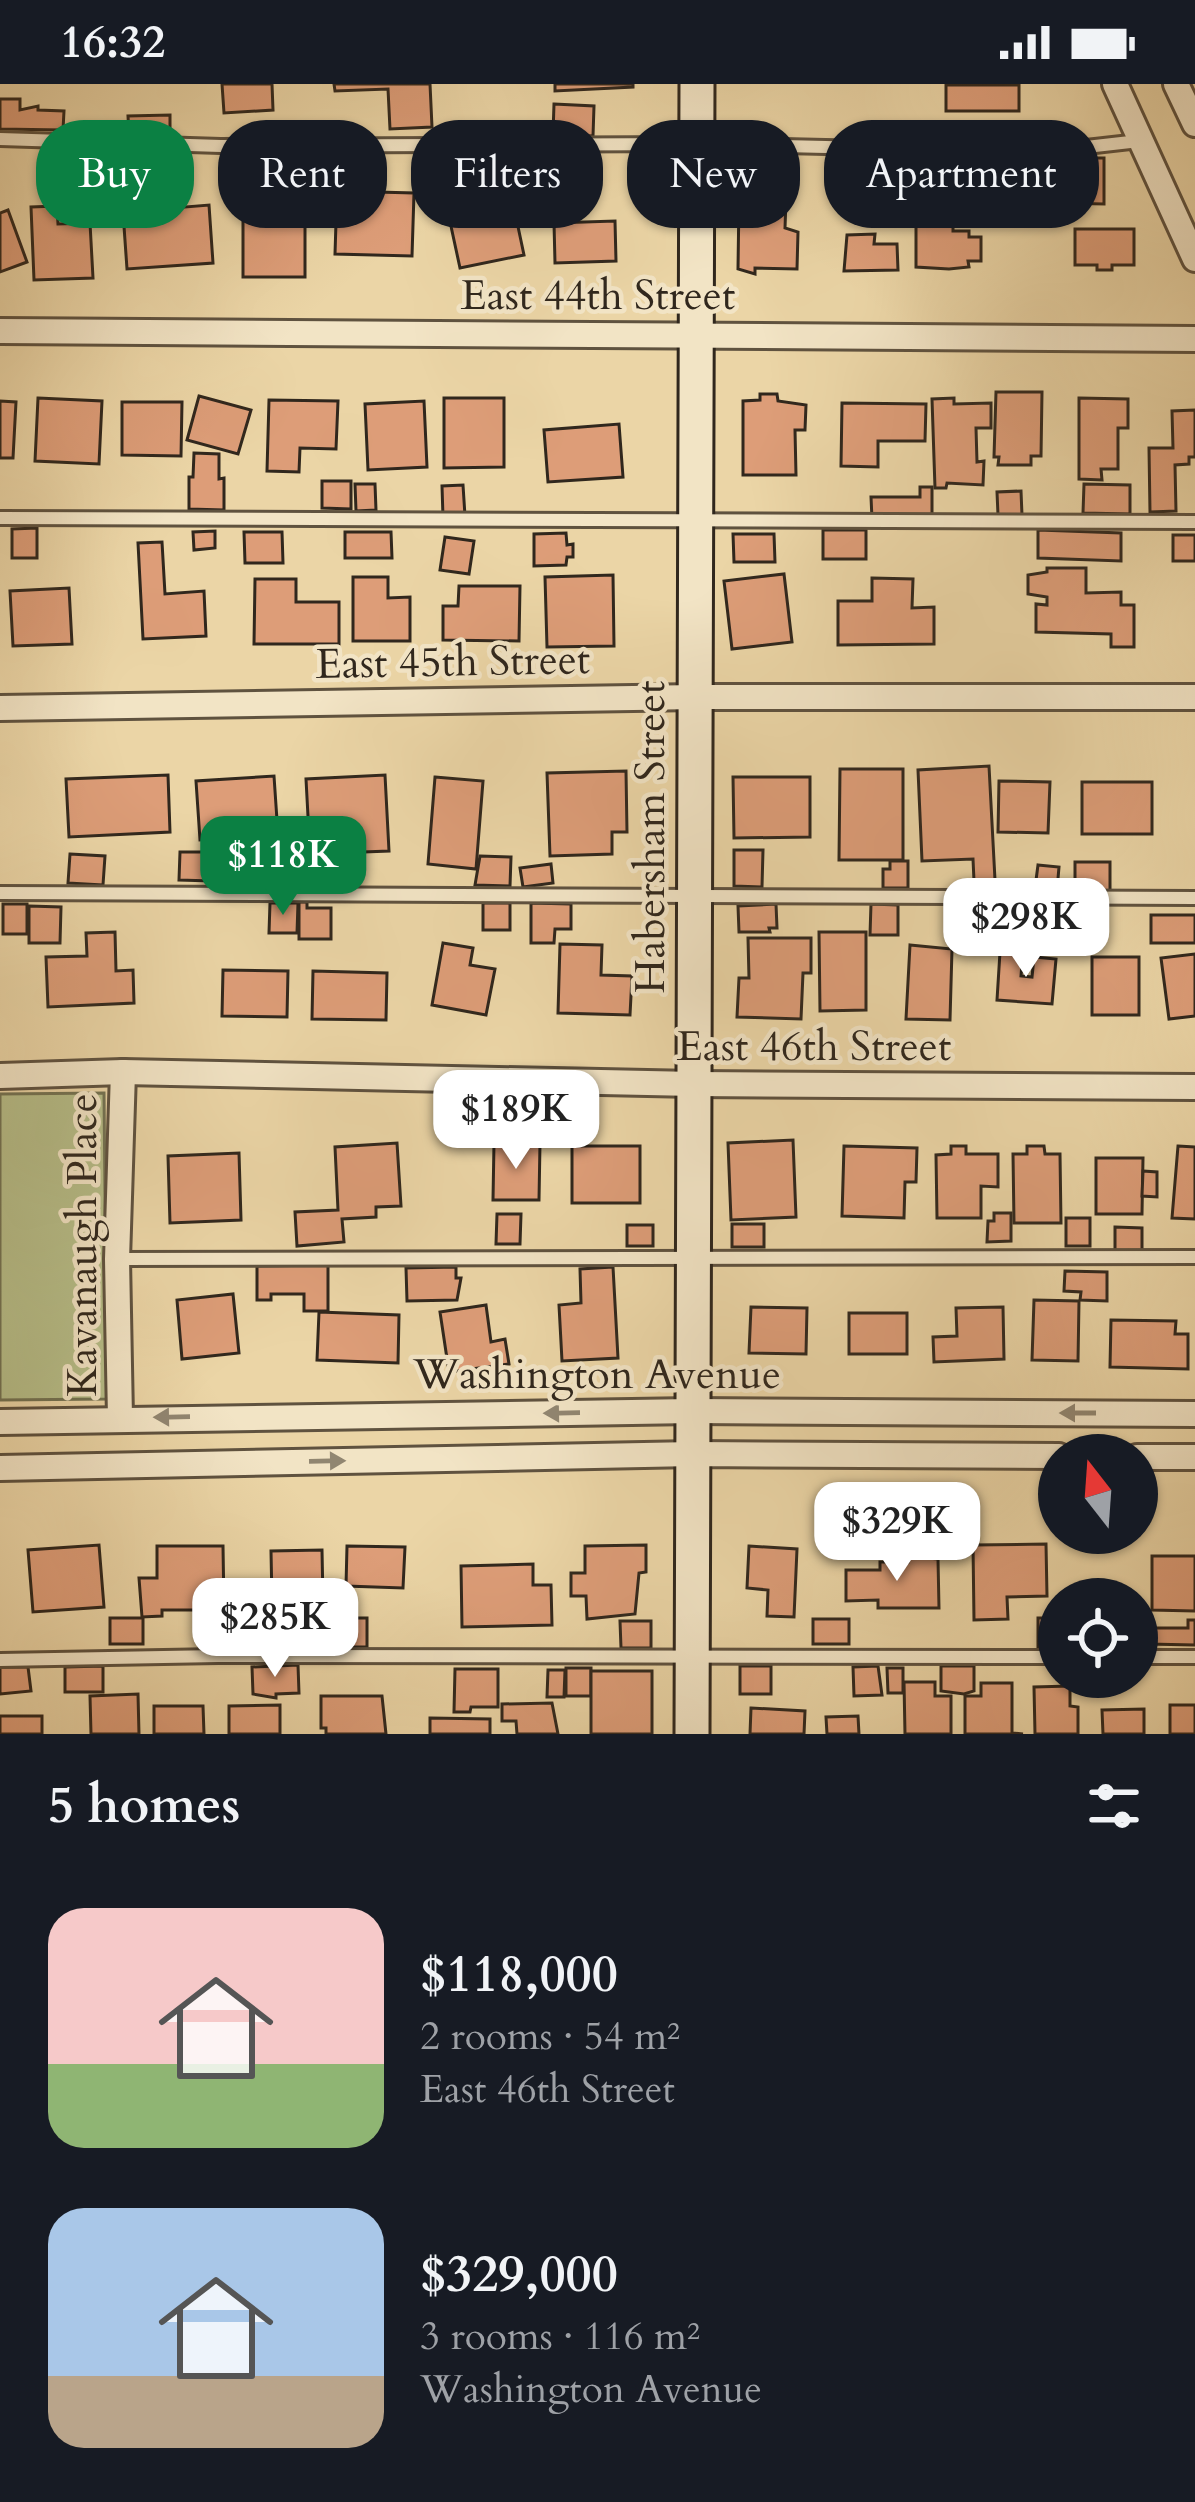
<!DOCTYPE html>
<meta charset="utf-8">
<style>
:root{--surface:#171b24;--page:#20242c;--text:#f1f3f6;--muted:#9ea1a6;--accent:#0b8043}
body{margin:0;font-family:Cardo,serif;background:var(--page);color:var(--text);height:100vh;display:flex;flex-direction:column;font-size:45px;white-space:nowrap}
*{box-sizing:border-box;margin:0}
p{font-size:39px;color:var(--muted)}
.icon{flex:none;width:66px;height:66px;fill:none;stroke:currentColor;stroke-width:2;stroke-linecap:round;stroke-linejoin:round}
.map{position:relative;height:1650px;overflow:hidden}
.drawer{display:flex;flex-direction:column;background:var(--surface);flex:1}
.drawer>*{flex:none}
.guide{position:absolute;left:36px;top:36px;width:1125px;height:108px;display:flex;gap:24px}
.needle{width:78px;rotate:343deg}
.tools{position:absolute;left:1038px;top:1350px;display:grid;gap:24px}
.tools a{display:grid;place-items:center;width:120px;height:120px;border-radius:50%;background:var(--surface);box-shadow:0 3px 9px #0004;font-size:60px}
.price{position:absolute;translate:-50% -102px;padding:0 27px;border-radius:24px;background:#fff;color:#222;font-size:39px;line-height:78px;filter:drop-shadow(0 3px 6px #0008)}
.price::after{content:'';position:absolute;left:50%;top:72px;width:36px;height:27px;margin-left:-18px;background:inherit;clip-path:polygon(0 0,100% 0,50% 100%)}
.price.active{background:var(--accent);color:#fff}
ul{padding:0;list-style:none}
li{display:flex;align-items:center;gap:36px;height:300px;padding:0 48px}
li span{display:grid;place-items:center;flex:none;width:336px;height:240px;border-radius:36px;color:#555}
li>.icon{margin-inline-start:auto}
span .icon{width:144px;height:144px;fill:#fffc;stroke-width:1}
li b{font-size:51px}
h2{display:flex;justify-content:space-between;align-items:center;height:144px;padding:0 48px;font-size:51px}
.tag{padding:0 42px;border-radius:48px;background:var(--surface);box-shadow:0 3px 9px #0004;font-size:42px;line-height:108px}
.tag.active{background:var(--accent);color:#fff}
.status{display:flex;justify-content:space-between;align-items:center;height:84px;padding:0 60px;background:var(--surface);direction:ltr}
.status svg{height:33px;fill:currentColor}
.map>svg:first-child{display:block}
.green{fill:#b6bd88;stroke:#737252;stroke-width:3}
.building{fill:#dd9d78;stroke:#30271d;stroke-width:3}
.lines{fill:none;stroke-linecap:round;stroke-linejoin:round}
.lane-casing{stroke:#5f523f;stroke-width:18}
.street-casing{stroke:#5f523f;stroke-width:30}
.secondary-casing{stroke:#30271d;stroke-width:39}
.lane{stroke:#f2e4c5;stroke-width:12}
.street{stroke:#f2e4c5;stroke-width:24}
.secondary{stroke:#f2e4c5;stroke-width:33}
.oneway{fill:#918671}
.labels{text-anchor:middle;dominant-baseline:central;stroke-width:9;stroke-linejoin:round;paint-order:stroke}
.street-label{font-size:42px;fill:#30271d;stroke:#f2e4c5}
</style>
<div class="status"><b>16:32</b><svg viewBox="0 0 49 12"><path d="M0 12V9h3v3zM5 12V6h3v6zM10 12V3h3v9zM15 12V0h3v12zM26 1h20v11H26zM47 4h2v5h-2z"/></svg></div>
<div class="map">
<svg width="1195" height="1650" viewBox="0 0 1195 1650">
<rect width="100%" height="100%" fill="#ebd5a6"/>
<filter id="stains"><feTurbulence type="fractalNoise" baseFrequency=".00167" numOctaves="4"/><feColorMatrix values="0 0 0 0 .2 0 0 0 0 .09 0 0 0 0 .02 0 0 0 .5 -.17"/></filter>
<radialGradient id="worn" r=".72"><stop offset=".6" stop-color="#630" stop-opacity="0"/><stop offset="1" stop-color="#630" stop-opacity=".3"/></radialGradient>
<path class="green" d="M104 1009 107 1315 0 1316V1010Z"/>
<g class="building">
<path d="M222 0H272L273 26 224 29Z"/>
<path d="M334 0H430L432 43 390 45 388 5 335 7Z"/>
<path d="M555 0H633V3L555 7Z"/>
<rect x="946" y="1" width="73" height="26"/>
<path d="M0 15H20V26L38 22V26L64 27 63 46 0 45Z"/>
<path d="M554 20 594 22 593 52 553 50Z"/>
<path d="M170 31V50L129 51 128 32Z"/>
<path d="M102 66 111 113 84 118 75 71Z"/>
<path d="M378 66 379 97 329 99 328 68Z"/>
<path d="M325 68V97H298V69Z"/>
<path d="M571 73 575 110 542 113 538 76Z"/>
<path d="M1075 74H1104V120L1058 119V79H1076Z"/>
<path d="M337 107 414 109 412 172 335 170Z"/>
<path d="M739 115 786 116 785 144 798 148 797 185 755 184V190L738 185Z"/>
<path d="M513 119 524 171 460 184 449 133Z"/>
<path d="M209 121 213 179 127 185 123 128Z"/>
<rect x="243" y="121" width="62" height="72"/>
<path d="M57 122 58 140 90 139 93 194 34 196 31 123Z"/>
<path d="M8 126 27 178 0 188V129Z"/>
<path d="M615 137 616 177 555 179 554 139Z"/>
<path d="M916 141 953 142V147H969V153H981V177H968L969 183 949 185 916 183Z"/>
<path d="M1075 145H1134V181H1112V186H1097V181H1075Z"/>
<path d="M875 150 874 160H897L898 186 844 187 847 151Z"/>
<path d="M996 308H1042L1041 372H1031V381H998L999 373H994Z"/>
<path d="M760 310H777L778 317 806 321 805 346H795L796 391H743V317L760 316Z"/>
<path d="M199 312 251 326 238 370 187 356Z"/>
<path d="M38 314 102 317 99 380 35 377Z"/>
<path d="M444 314H504V383L444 384Z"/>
<path d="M954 314V320L991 319V344H976L977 378 984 377 983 401 947 399 946 404H935L932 315Z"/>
<path d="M1079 314 1128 315V344H1118V385H1101L1102 396 1079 395Z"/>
<path d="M269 316 338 317 336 365 300 364 299 388 267 387Z"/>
<path d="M0 317 16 318 13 374H0Z"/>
<path d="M424 317 427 383 368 386 365 320Z"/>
<path d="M122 318H182L181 372 122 371Z"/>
<path d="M842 319 926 320 925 357H878V383L841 382Z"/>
<path d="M1195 326V373H1189V380L1175 381 1176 427 1150 428 1149 364H1173L1172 327Z"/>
<path d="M619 340 623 393 548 398 544 346Z"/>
<path d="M194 369 219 370V395L224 394V426L189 425V393H193Z"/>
<path d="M322 397H351V425L322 424Z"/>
<path d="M355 400H375L376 426 356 427Z"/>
<path d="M1084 400 1130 401V430L1083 429Z"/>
<path d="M463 401 465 432 443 433 442 402Z"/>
<path d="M920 403H932V431L872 435 871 413H920Z"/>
<path d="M1021 407 1022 431H998L997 408Z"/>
<path d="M37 444V474H12V445Z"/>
<rect x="823" y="446" width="43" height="29"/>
<path d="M1038 446 1121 449V477L1038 474Z"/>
<path d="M215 447V464L194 466 193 448Z"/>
<path d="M244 448H282L283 479H245Z"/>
<path d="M345 448H391L392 474H345Z"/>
<path d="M566 449 567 461 573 460V473H567L566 481 534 482V450Z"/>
<path d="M733 450H774L775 478H734Z"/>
<rect x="1173" y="451" width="22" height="26"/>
<path d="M445 453 474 457 469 490 440 486Z"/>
<path d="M162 458 165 510 204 507 206 552 143 555 138 459Z"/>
<path d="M1047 484H1086V509L1121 508V521H1134V563H1111V550L1036 548V520L1047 521V513L1028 510V491L1047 488Z"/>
<path d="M784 490 792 558 732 565 724 497Z"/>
<path d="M613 491 614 562 547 563 545 493Z"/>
<path d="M353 493H388V514L410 513V557H353Z"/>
<path d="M872 494 913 495 912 524 934 523V560L838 561V517H872Z"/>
<path d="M255 495H296V518H339V560H254Z"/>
<path d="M459 502H520L519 557 443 556V522H458Z"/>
<path d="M69 504 72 560 13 562 10 507Z"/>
<path d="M989 682 995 796 974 797 973 775 922 777 918 686Z"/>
<path d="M840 685H903V776H839Z"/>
<path d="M626 687 627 748H612V770L550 772 547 689Z"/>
<path d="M168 691 170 748 69 753 66 695Z"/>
<path d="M385 691 389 767 310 770 306 695Z"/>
<path d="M274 692 278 751 200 756 196 697Z"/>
<path d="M435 693 483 697 476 785 428 780Z"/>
<path d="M733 693H810V753L734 754Z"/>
<path d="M999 697 1050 698 1048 749 998 748Z"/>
<rect x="1082" y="698" width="70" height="52"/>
<path d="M734 766H763L762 803 734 802Z"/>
<path d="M180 768H212V797L179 796Z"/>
<path d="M70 770 105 772 103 801 68 799Z"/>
<path d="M480 772 511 773 510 802 475 801Z"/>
<path d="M890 777H908V804H883V785H890Z"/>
<rect x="1075" y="778" width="35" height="31"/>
<path d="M551 780 553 799 523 803 520 784Z"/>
<path d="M1038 781 1059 783 1057 806 1035 804Z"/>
<path d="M299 818H307V824H331V855H299Z"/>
<path d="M270 819H298L297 849H269Z"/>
<rect x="483" y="819" width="27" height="27"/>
<path d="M531 819 571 820V845H555L554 859H531Z"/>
<rect x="3" y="820" width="24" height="30"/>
<path d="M776 820 777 844H769L770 848H739L738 822Z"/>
<path d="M871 820 898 821V851H870Z"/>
<path d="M29 822 61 823 60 859H29Z"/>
<path d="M1070 825H1101L1100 861 1069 860Z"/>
<path d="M983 827 1017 829 1016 856 982 854Z"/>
<rect x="1151" y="831" width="44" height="28"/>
<path d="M115 848 116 887 133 886 134 919 48 923 46 873 87 872 86 849Z"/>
<path d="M819 848H866V926L820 927Z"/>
<path d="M748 854H811V889H803L801 935 737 933 739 894H749Z"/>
<path d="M443 859 473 864 470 881 495 885 486 931 432 921Z"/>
<path d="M560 860 602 861 601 891 632 892 630 931 558 929Z"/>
<path d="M910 861 952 865 950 936 906 935Z"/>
<path d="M1000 868 1023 869 1021 892 1032 893 1034 873 1056 875 1052 920 997 916Z"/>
<path d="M1195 870V932L1169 935 1161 874Z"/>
<rect x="1092" y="873" width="47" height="58"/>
<path d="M223 886 288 887 287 933 222 932Z"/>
<path d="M313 887 387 889 386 936 312 935Z"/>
<path d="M793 1056 796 1133 731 1136 728 1059Z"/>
<path d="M397 1059 401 1122 376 1123V1133L342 1135 344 1158 297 1162 295 1128 338 1126 335 1063Z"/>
<path d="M494 1059H540L539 1116H493Z"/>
<rect x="572" y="1062" width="68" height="57"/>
<path d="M844 1062 917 1064 916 1098H905L904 1134 842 1132Z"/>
<path d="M951 1062H966V1070H998V1103L981 1102V1134H937L936 1071 951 1070Z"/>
<path d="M1027 1062H1044L1045 1070H1060L1061 1139H1014L1013 1070H1027Z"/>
<path d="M1178 1062 1195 1063V1135L1172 1134Z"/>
<path d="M239 1069 241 1136 170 1139 168 1072Z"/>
<path d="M1096 1074H1143L1142 1130H1096Z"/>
<path d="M1143 1087 1157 1088V1113L1142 1112Z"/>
<path d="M994 1129H1011V1157L987 1158 988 1137H994Z"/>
<path d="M497 1130H521L520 1160H496Z"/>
<rect x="1066" y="1134" width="24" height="28"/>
<rect x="732" y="1140" width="32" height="23"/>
<rect x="627" y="1141" width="26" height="21"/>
<path d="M1115 1143 1142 1144V1168H1115Z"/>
<path d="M328 1181V1227H304V1210H271V1216H257V1182Z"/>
<path d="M456 1183V1194H461L457 1216 407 1217 406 1184Z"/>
<path d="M613 1183 618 1274 562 1277 559 1221 581 1219 580 1185Z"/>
<path d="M1065 1187 1107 1188V1217L1080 1216 1081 1208 1064 1207Z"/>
<path d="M233 1210 239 1269 182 1275 177 1216Z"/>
<path d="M1034 1216 1079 1217 1078 1277 1032 1276Z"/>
<path d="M486 1221 491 1258 505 1255 509 1280 449 1288 440 1228Z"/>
<path d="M751 1223 807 1224 806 1270 749 1269Z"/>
<path d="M1003 1223 1004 1275 934 1278 933 1253 957 1252 956 1224Z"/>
<path d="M319 1228 399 1231 398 1279 317 1276Z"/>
<rect x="849" y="1229" width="58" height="41"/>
<path d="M1111 1236 1176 1237 1175 1250H1188V1285L1110 1283Z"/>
<path d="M1046 1460 1047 1512 1007 1513 1008 1535 974 1536 973 1461Z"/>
<path d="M99 1461 104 1523 33 1528 28 1466Z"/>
<path d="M646 1461V1488L639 1489 635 1530 587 1535 586 1512H571V1489H585V1462Z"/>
<path d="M157 1462H223L224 1526H162V1532L142 1533 139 1494H157Z"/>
<path d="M347 1462 405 1463 403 1504 346 1502Z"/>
<path d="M749 1462 797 1465 794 1533 767 1532 768 1506 747 1504Z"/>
<path d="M322 1466 323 1517 272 1518 271 1467Z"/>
<path d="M908 1472 938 1475 939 1524H878V1516L846 1517V1486H880V1478H908Z"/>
<path d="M1152 1472H1195V1527L1152 1526Z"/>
<path d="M533 1480V1501H551L552 1541 462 1543 461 1482Z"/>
<rect x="110" y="1534" width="33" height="26"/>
<path d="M337 1534V1563L306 1564 305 1535Z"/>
<rect x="337" y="1534" width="30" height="29"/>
<rect x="1038" y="1534" width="21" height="30"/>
<rect x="813" y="1535" width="36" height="25"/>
<path d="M1188 1536H1195V1561L1148 1560 1149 1544H1188Z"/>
<path d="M620 1537H651V1564H621Z"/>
<path d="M298 1581 299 1609 276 1610V1614L253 1610 252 1583Z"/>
<path d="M103 1582V1608H65V1583Z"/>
<rect x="740" y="1582" width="31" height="28"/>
<path d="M878 1582 882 1611 854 1612 853 1583Z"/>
<path d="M941 1582H974V1607L964 1610 941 1607Z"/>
<path d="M0 1583H28L31 1607 0 1610Z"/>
<rect x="566" y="1584" width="25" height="28"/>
<path d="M887 1584H903V1609H888Z"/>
<path d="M455 1585H498V1623H471L470 1628H454Z"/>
<path d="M548 1586H565L564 1613H547Z"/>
<rect x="591" y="1587" width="61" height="63"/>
<path d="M904 1598H935V1612H951V1650H905Z"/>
<path d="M981 1599H1012V1649L1023 1650H965V1612H981Z"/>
<path d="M1070 1602V1622L1078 1623V1650H1035L1034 1603Z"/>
<path d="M138 1610 139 1650H91L90 1612Z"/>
<path d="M321 1612H382L386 1650H326V1644H321Z"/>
<path d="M552 1619 558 1650H517L516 1637H502V1620Z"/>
<path d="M280 1621V1650H229V1622Z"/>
<rect x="1170" y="1621" width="25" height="29"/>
<path d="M154 1622H203L204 1650H154Z"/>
<path d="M751 1624 805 1627 804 1650H750Z"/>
<path d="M1144 1625V1650H1103L1102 1626Z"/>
<rect x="0" y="1632" width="42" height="18"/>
<path d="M858 1632 859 1650H827L826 1633Z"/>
<path d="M430 1634 490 1635V1650H430Z"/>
</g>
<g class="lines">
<g class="lane-casing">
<g id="lane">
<path d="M0 55 221 62 697 60 1042 68 1139 57"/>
<path d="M0 434 1195 438"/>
<path d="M0 809 1195 814"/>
<path d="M118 1175 1195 1173"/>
<path d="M1137 1573H1195"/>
<path d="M0 1576 218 1572 1059 1573"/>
</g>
</g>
<g class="street-casing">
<g id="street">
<path d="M1115 0 1195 175"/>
<path d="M1176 0 1195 40"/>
<path d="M0 247 1195 255"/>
<path d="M0 624 696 613H1195"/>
<path d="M0 992 123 988 694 1000 1195 1003"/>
<path d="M120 1334 117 1175 123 988"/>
<path d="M0 1338 693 1327 1195 1330"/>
<path d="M1137 1373H1195"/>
<path d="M0 1384 693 1370 1059 1372"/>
</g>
</g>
<g class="secondary-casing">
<path id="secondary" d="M692 1650 697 0"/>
</g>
<use href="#lane" class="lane"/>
<use href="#street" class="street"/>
<use href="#secondary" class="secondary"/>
</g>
<defs><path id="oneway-solid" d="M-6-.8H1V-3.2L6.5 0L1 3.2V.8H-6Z" transform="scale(3)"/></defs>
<g class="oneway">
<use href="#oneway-solid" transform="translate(562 1329) rotate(179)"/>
<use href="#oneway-solid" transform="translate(1078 1329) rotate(-180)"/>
<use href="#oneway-solid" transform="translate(172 1333) rotate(179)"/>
<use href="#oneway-solid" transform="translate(327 1377) rotate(-1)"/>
</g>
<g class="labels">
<g class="street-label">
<text x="598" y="211">East 44th Street</text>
<text transform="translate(453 578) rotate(-1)">East 45th Street</text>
<text transform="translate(650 753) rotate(-90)">Habersham Street</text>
<text x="814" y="962">East 46th Street</text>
<text transform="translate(82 1161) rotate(-90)">Kavanaugh Place</text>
<text x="597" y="1290">Washington Avenue</text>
</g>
</g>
<rect width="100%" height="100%" filter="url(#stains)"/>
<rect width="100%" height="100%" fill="url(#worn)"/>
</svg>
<div class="tools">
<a><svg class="needle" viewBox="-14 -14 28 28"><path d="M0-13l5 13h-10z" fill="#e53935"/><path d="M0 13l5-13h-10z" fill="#9ea1a6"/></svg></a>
<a><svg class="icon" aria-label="locate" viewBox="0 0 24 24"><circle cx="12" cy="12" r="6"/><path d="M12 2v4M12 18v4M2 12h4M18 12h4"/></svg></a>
</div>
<b class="price active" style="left:283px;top:834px">$118K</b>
<b class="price" style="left:1026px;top:896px">$298K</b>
<b class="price" style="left:516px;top:1088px">$189K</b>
<b class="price" style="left:897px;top:1500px">$329K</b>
<b class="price" style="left:275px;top:1596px">$285K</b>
<div class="guide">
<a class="tag active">Buy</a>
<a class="tag">Rent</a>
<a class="tag">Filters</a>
<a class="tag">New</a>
<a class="tag">Apartment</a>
</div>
</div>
<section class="drawer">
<h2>5 homes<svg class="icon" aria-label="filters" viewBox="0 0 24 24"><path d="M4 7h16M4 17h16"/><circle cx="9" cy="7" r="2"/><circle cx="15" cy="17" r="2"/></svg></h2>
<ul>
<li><span style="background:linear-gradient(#f6c9c9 65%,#8fb573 0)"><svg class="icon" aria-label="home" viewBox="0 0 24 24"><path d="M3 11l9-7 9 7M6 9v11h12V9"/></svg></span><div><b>$118,000</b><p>2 rooms · 54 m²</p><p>East 46th Street</p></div></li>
<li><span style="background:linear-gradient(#a9c7e8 70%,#b9a48a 0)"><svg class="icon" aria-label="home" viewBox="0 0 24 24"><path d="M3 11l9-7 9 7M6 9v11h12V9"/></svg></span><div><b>$329,000</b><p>3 rooms · 116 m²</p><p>Washington Avenue</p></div></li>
</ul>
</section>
